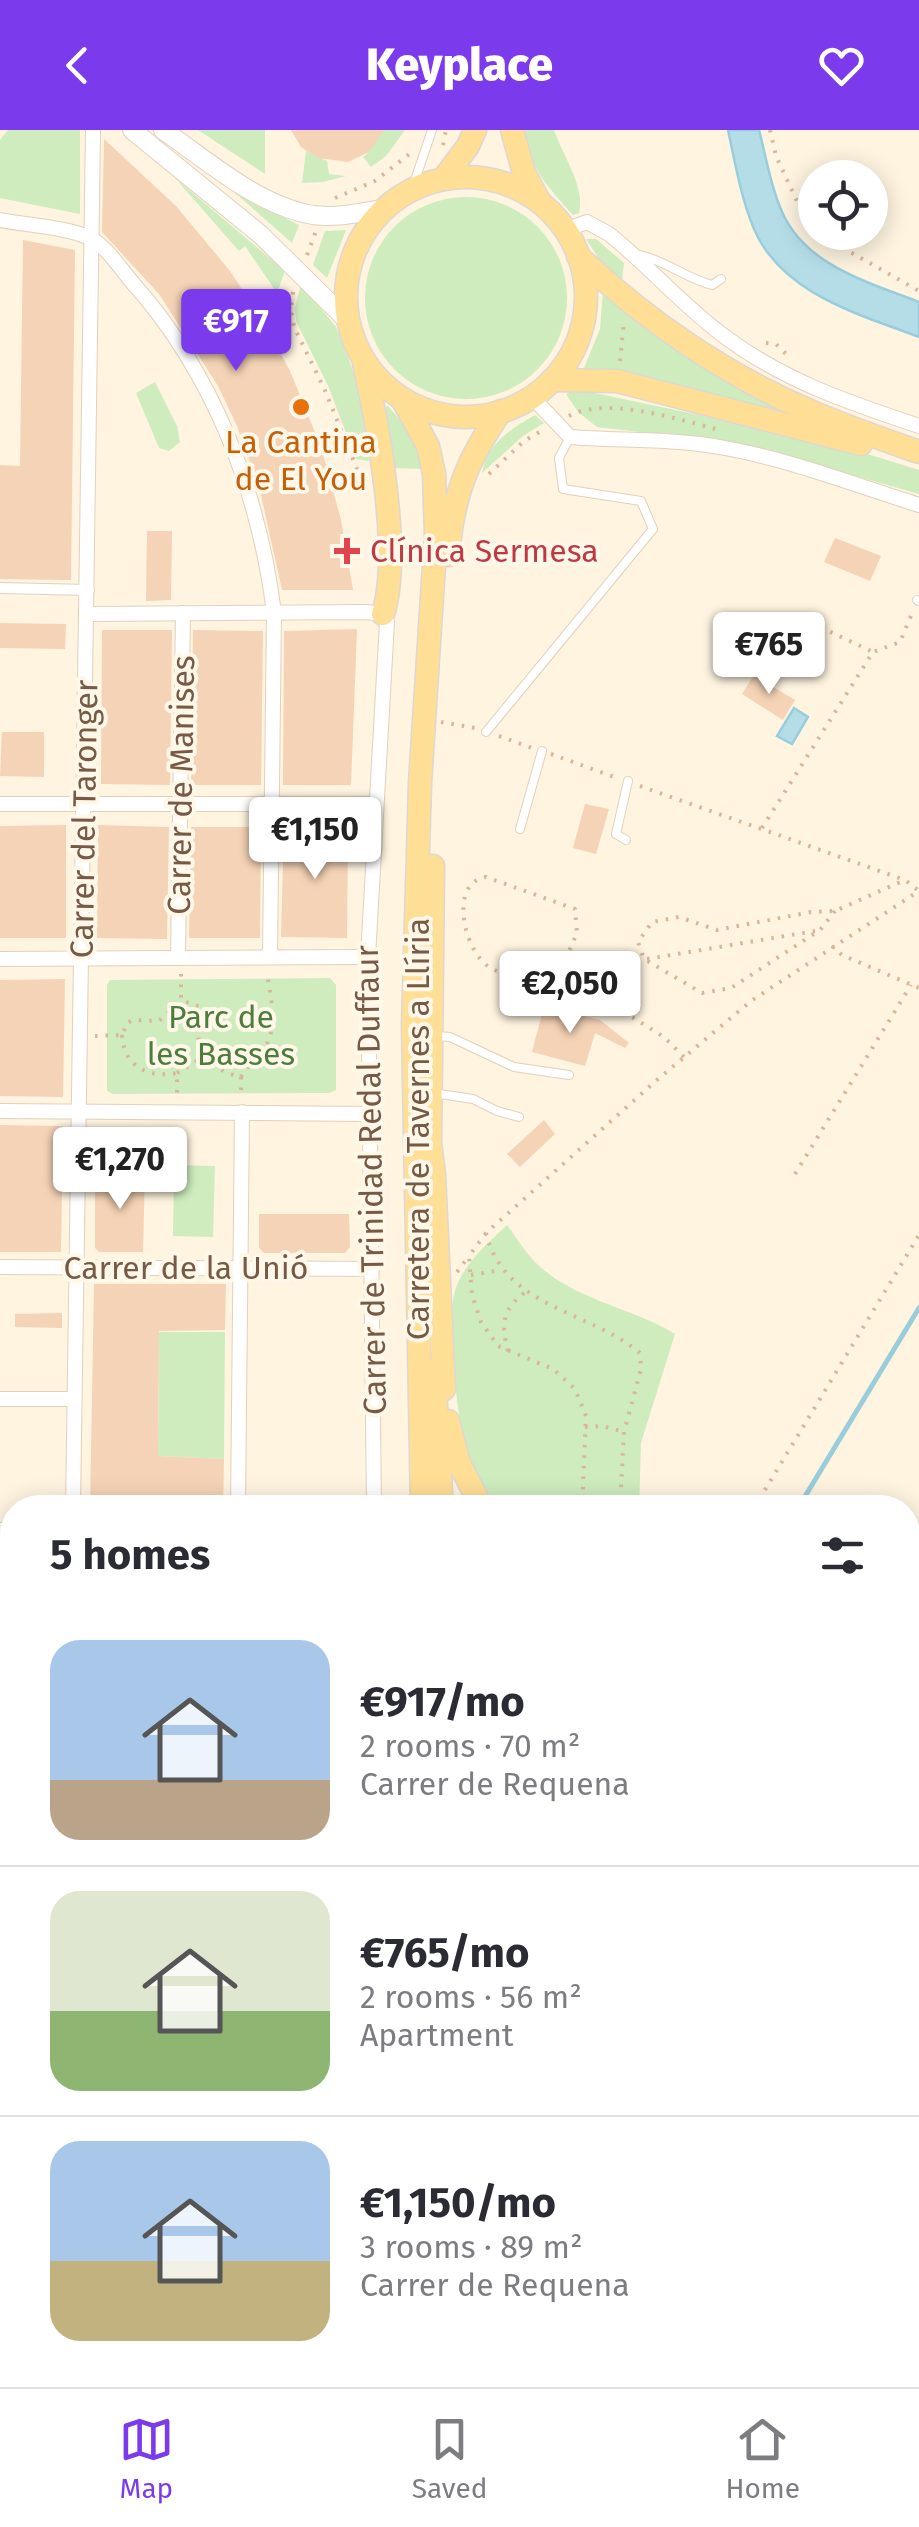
<!DOCTYPE html>
<meta charset="utf-8">
<style>
:root{--surface:#fff;--page:#f7f7f7;--text:#2b2b33;--muted:#7c7c81;--line:#e1e1e2;--accent:#7c3aed}
body{margin:0;font-family:"Fira Sans",sans-serif;background:var(--page);color:var(--text);height:100vh;display:flex;flex-direction:column;font-size:38px;white-space:nowrap}
*{box-sizing:border-box;margin:0}
p{font-size:32px;color:var(--muted)}
.icon{flex:none;width:55px;height:55px;fill:none;stroke:currentColor;stroke-width:2;stroke-linecap:round;stroke-linejoin:round}
.map{position:relative;flex:1;overflow:hidden}
.panel{position:absolute;left:0px;top:1365px;width:920px;height:892px;display:flex;flex-direction:column;background:var(--surface);border-radius:40px 40px 0 0;box-shadow:0 5px 25px #0003}
.panel>*{flex:none}
.fabs{position:absolute;left:798px;top:30px;display:grid;gap:20px}
.fabs a{display:grid;place-items:center;width:90px;height:90px;border-radius:50%;background:var(--surface);box-shadow:0 5px 25px #0003;font-size:50px}
.price{position:absolute;translate:-50% -85px;padding:0 22px;border-radius:10px;background:#fff;color:#222;font-size:32px;line-height:65px;filter:drop-shadow(0 2px 5px #0008)}
.price::after{content:'';position:absolute;left:50%;top:60px;width:30px;height:22px;margin-left:-15px;background:inherit;clip-path:polygon(0 0,100% 0,50% 100%)}
.price.active{background:var(--accent);color:#fff}
ul{padding:0;list-style:none}
li{display:flex;align-items:center;gap:30px;height:250px;padding:0 50px}
li+li{border-top:2px solid var(--line)}
li span{display:grid;place-items:center;flex:none;width:280px;height:200px;border-radius:30px;color:#555}
li>.icon{margin-inline-start:auto}
span .icon{width:120px;height:120px;fill:#fffc;stroke-width:1}
li b{font-size:42px}
h2{display:flex;justify-content:space-between;align-items:center;height:120px;padding:0 50px;font-size:42px}
header{display:flex;justify-content:space-between;align-items:center;height:130px;padding:0 50px;background:var(--accent);color:#fff;font-size:45px;font-weight:800}
.dock{display:flex;justify-content:space-around;align-items:center;height:140px;border-top:2px solid var(--line);background:var(--surface);font-size:28px;color:var(--muted)}
.dock a{display:grid;justify-items:center;gap:5px}
.dock .active{color:var(--accent)}
.map>svg:first-child{display:block}
.green{fill:#ceecbe}
.water{fill:#b4dde8;stroke:#99cddb;stroke-width:2.5}
.lines{fill:none;stroke-linecap:round;stroke-linejoin:round}
.stream{stroke:#99cddb;stroke-width:5}
.building{fill:#f5d3b6}
.service-casing{stroke:#e2d0bc;stroke-width:10}
.pedestrian-casing{stroke:#e2d0bc;stroke-width:12}
.minor-casing{stroke:#e2d0bc;stroke-width:16}
.tertiary-casing{stroke:#e2d0bc;stroke-width:20}
.secondary-casing{stroke:#e8d2b9;stroke-width:22}
.primary-casing{stroke:#ded7d3;stroke-width:25}
.path{stroke:#d9b69a;stroke-width:4;stroke-dasharray:2.5 8;stroke-linecap:butt}
.service{stroke:#fff;stroke-width:8}
.pedestrian{stroke:#fff;stroke-width:10}
.minor{stroke:#fff;stroke-width:14}
.tertiary{stroke:#fff;stroke-width:18}
.secondary{stroke:#fff;stroke-width:20}
.primary{stroke:#ffde96;stroke-width:22}
.food-dot{fill:#e8710a;stroke:#fff7e8;stroke-width:4}
.health-dot{fill:#e0444e;stroke:#fff7e8;stroke-width:4}
.labels{text-anchor:middle;dominant-baseline:central;stroke-width:8;stroke-linejoin:round;paint-order:stroke}
.food-label{font-size:32px;fill:#c56008;stroke:#fff7e8}
.health-label{font-size:32px;fill:#be3a42;stroke:#fff7e8;text-anchor:start}
.street-label{font-size:32px;fill:#765a46;stroke:#fff7e8}
.park-label{font-size:32px;fill:#4c7d3d;stroke:#fff7e8}
</style>
<header><svg class="icon" aria-label="back" viewBox="0 0 24 24"><path d="M15 5l-7 7 7 7"/></svg>Keyplace<svg class="icon" aria-label="heart" viewBox="0 0 24 24"><path d="M12 20l-8-8c-3-5 5-10 8-4 3-6 11-1 8 4z"/></svg></header>
<div class="map">
<svg width="919" height="2257" viewBox="0 0 919 2257">
<rect width="100%" height="100%" fill="#fef4e0"/>
<g class="green">
<path d="M8 0H80V84L0 68V10Z"/>
<path d="M198 0H265V44Z"/>
<path d="M381 0H405L386 26 371 37 363 27 369 22Z"/>
<path d="M523 0H554C562 24 586 58 579 83L573 85C546 54 531 41 523 0Z"/>
<path d="M306 21 327 31 329 44 346 46 323 52 302 53Z"/>
<path d="M175 48 285 141 277 163 245 116 239 121Z"/>
<path d="M234 62 299 95 292 113Z"/>
<circle cx="466" cy="168" r="101"/>
<path d="M346 100 327 148 313 135 325 101Z"/>
<path d="M586 109H596L624 133 622 150 603 135Z"/>
<path d="M301 154 336 197 359 256 371 328 368 331 356 329 329 258 296 191 295 178Z"/>
<path d="M603 162 800 287 694 259 584 238 600 199Z"/>
<path d="M155 252 177 296 180 312 169 321 159 318 136 263Z"/>
<path d="M576 259 832 313 919 340V364L744 314 597 297 578 282 566 264Z"/>
<path d="M388 276 414 307 426 339 391 338 383 278Z"/>
<path d="M535 285 544 293 523 306 482 343C488 313 509 300 535 285Z"/>
<path d="M330 848 336 855V960L329 963 113 964 107 961V855L110 850Z"/>
<rect x="99" y="1001" width="57" height="26"/>
<path d="M174 1035 215 1036 213 1107 173 1106Z"/>
<path d="M507 1095C516 1107 525 1122 535 1132 573 1170 631 1177 675 1204L641 1313 639 1377H493C461 1318 455 1281 454 1215 453 1198 450 1178 455 1161 462 1135 488 1113 507 1095Z"/>
<path d="M159 1202H225L224 1329 158 1326Z"/>
<path d="M386 2245H432L424 2257H381Z"/>
</g>
<g class="water">
<path d="M728 0H759C766 27 771 58 783 84 807 136 870 153 919 172V207C859 184 782 164 754 99 741 68 735 32 728 0Z"/>
<path d="M794 578 808 587 792 614 777 606Z"/>
</g>
<g class="lines">
<g class="stream">
<path d="M798 1378 919 1178"/>
<path d="M399 2257 405 2245"/>
</g>
</g>
<g class="building">
<path d="M291 0H384L369 22 348 32 318 28 301 17Z"/>
<path d="M104 9 176 76 230 141 267 198 290 241 321 317 341 390 353 460H282L259 356 237 296 218 256 159 164 102 102Z"/>
<path d="M23 110 75 120 71 450 0 449V335L20 336Z"/>
<path d="M147 401H172L171 470 146 471Z"/>
<path d="M835 408 881 426 870 451 824 432Z"/>
<path d="M774 486 817 508 805 525 765 500Z"/>
<path d="M0 493 66 494 65 519 0 518Z"/>
<path d="M357 499 351 655H283L284 501Z"/>
<path d="M102 500H172L170 655 101 654Z"/>
<path d="M193 500 263 501 261 655H191Z"/>
<path d="M754 545 795 570 783 590 742 564Z"/>
<path d="M2 602H44V647L0 646Z"/>
<path d="M585 674 609 679 596 724 573 718Z"/>
<path d="M66 695V808H0V696Z"/>
<path d="M98 695 169 697 167 809 97 808Z"/>
<path d="M284 695 344 696 348 701 347 808 281 807Z"/>
<path d="M191 697H261L260 808H189Z"/>
<path d="M65 849 63 967 0 966V850Z"/>
<path d="M544 876 600 890 629 913 625 918 595 903 585 936 532 922Z"/>
<path d="M544 990 555 1004 520 1037 507 1024Z"/>
<path d="M0 995 63 996 61 1122H0Z"/>
<path d="M95 1043H145L143 1122H99L95 1118Z"/>
<path d="M259 1084H349L350 1117 345 1123H264L259 1118Z"/>
<path d="M94 1154H226L225 1200 159 1201 158 1326 224 1329 223 1378H90Z"/>
<path d="M62 1183V1198L15 1197V1184Z"/>
</g>
<g class="lines">
<g class="service-casing">
<g id="service">
<path d="M412 59 432 0"/>
<path d="M639 125C665 130 685 148 712 155L721 149"/>
<path d="M917 470 919 471"/>
<path d="M486 602 653 399 641 371 563 359 559 328 570 307"/>
<path d="M520 699 542 621"/>
<path d="M626 710 616 704 628 651"/>
<path d="M436 906 450 907 514 937 569 945"/>
<path d="M433 963 473 969 497 981 519 987"/>
</g>
</g>
<g class="pedestrian-casing">
<path id="pedestrian" d="M0 458 89 460"/>
</g>
<g class="minor-casing">
<g id="minor">
<path d="M0 90C26 95 67 97 90 108 106 116 120 138 132 152 214 244 259 362 274 483L270 826"/>
<path d="M565 100 587 92 609 104C649 136 683 176 724 206 784 251 850 273 919 296"/>
<path d="M532 267 570 307C622 311 674 308 725 318 791 330 855 355 919 375"/>
<path d="M88 484 366 482 383 484 387 492 368 827 374 1378"/>
<path d="M0 674H374"/>
<path d="M178 827 183 483"/>
<path d="M0 829 368 827"/>
<path d="M0 981 369 984"/>
<path d="M0 1137 372 1139"/>
<path d="M0 1269H74"/>
<path d="M73 1378 93 0"/>
<path d="M238 1378 242 982"/>
<path d="M0 1400 12 1401"/>
<path d="M0 1534 12 1535"/>
<path d="M908 1743 919 1737"/>
<path d="M0 1907 12 1906"/>
<path d="M0 1994 12 1989"/>
<path d="M908 2006 914 2094H908"/>
<path d="M0 2148H12"/>
<path d="M0 2174 3 2257"/>
<path d="M103 2245 104 2257"/>
<path d="M550 2245 579 2257"/>
<path d="M182 2257V2245"/>
<path d="M305 2257 310 2245"/>
</g>
</g>
<g class="tertiary-casing">
<g id="tertiary">
<path d="M132 0 261 105 348 191"/>
<path d="M163 0C207 30 258 76 313 85 335 88 360 83 383 79"/>
</g>
</g>
<g class="secondary-casing">
<path id="secondary" d="M908 1850 919 1849"/>
</g>
<g class="primary-casing">
<g id="primary">
<path d="M512 0 524 43 538 69"/>
<circle cx="466" cy="167" r="120"/>
<path d="M444 48 468 16 475 0"/>
<path d="M578 126C646 191 730 248 817 284 850 298 885 310 919 322"/>
<path d="M364 233C378 295 402 425 383 484"/>
<path d="M552 250 617 251 861 314"/>
<path d="M402 269 428 316 434 344 436 404 420 653 413 896 422 1378"/>
<path d="M448 425C453 365 467 330 501 281"/>
<path d="M430 1013 434 1044 444 1259"/>
<path d="M430 1019 433 736"/>
<path d="M434 1241 442 1378"/>
<path d="M448 1291 459 1333 482 1378"/>
<path d="M350 2257 357 2245"/>
</g>
</g>
<g class="path">
<path d="M770 0 776 26 810 99 815 102"/>
<path d="M443 15 446 0"/>
<path d="M335 68 375 51 412 22"/>
<path d="M815 102 919 161"/>
<path d="M307 125 316 101"/>
<path d="M293 162 291 179 294 197 324 258 357 339 366 341"/>
<path d="M766 213 776 214 790 228"/>
<path d="M620 231 624 191"/>
<path d="M569 286C607 266 676 289 716 299"/>
<path d="M489 344 524 311 543 300"/>
<path d="M800 494 820 497 873 522"/>
<path d="M441 592 475 598"/>
<path d="M499 606 532 618"/>
<path d="M551 624 617 648"/>
<path d="M640 656 905 750 919 761"/>
<path d="M762 698 873 522 900 512 913 481"/>
<path d="M835 781 820 800 731 858 702 863 644 829 638 812 652 792 679 787 717 800 811 782 835 781 905 750"/>
<path d="M832 816 842 825 919 858"/>
<path d="M647 829 815 801"/>
<path d="M181 844V870L208 880C207 889 201 894 199 903 195 929 220 942 241 947V967"/>
<path d="M559 844C540 849 506 848 489 837 464 821 448 753 486 747L575 779 577 803 559 844 562 851 627 884 664 907 684 927"/>
<path d="M122 905C124 937 148 948 177 943V970"/>
<path d="M95 906 122 905 127 893 133 890 159 891 181 870"/>
<path d="M177 943 205 926"/>
<path d="M241 947C247 936 254 932 261 923 280 899 271 870 267 844"/>
<path d="M795 1044 911 855"/>
<path d="M486 1103 469 1126 472 1165 481 1192 498 1216 553 1239 575 1259 586 1286 582 1378"/>
<path d="M457 1142 469 1126"/>
<path d="M471 1145 501 1140"/>
<path d="M508 1221C500 1193 503 1178 527 1161"/>
<path d="M585 1297 603 1296 624 1302"/>
<path d="M620 1378 624 1302 641 1239 640 1223C589 1180 504 1178 486 1103L657 950 751 871 919 761"/>
<path d="M754 1378 919 1105"/>
</g>
<use href="#service" class="service"/>
<use href="#pedestrian" class="pedestrian"/>
<use href="#minor" class="minor"/>
<use href="#tertiary" class="tertiary"/>
<use href="#secondary" class="secondary"/>
<use href="#primary" class="primary"/>
</g>
<circle class="food-dot" cx="301" cy="277" r="10"/>
<path class="health-dot" d="M342 406h10v10h10v10h-10v10h-10v-10h-10v-10h10z"/>
<g class="labels">
<g class="food-label">
<text x="301" y="312">La Cantina<tspan x="301" dy="37">de El You</tspan></text>
</g>
<g class="health-label">
<text x="370" y="421">Clínica Sermesa</text>
</g>
<g class="street-label">
<text transform="translate(181 655) rotate(-89)">Carrer de Manises</text>
<text transform="translate(84 689) rotate(-89)">Carrer del Taronger</text>
<text transform="translate(418 999) rotate(-90)">Carretera de Tavernes a Llíria</text>
<text transform="translate(371 1050) rotate(-91)">Carrer de Trinidad Redal Duffaur</text>
<text x="186" y="1138">Carrer de la Unió</text>
</g>
<g class="park-label">
<text x="221" y="887">Parc de<tspan x="221" dy="37">les Basses</tspan></text>
</g>
</g>
</svg>
<div class="fabs">
<a><svg class="icon" aria-label="locate" viewBox="0 0 24 24"><circle cx="12" cy="12" r="6"/><path d="M12 2v4M12 18v4M2 12h4M18 12h4"/></svg></a>
</div>
<b class="price active" style="left:236px;top:244px">€917</b>
<b class="price" style="left:769px;top:567px">€765</b>
<b class="price" style="left:315px;top:752px">€1,150</b>
<b class="price" style="left:570px;top:906px">€2,050</b>
<b class="price" style="left:120px;top:1082px">€1,270</b>
<section class="panel">
<h2>5 homes<svg class="icon" aria-label="filters" viewBox="0 0 24 24"><path d="M4 7h16M4 17h16"/><circle cx="9" cy="7" r="2"/><circle cx="15" cy="17" r="2"/></svg></h2>
<ul>
<li><span style="background:linear-gradient(#a9c7e8 70%,#b9a48a 0)"><svg class="icon" aria-label="home" viewBox="0 0 24 24"><path d="M3 11l9-7 9 7M6 9v11h12V9"/></svg></span><div><b>€917/mo</b><p>2 rooms · 70 m²</p><p>Carrer de Requena</p></div></li>
<li><span style="background:linear-gradient(#dfe7d0 60%,#8fb573 0)"><svg class="icon" aria-label="home" viewBox="0 0 24 24"><path d="M3 11l9-7 9 7M6 9v11h12V9"/></svg></span><div><b>€765/mo</b><p>2 rooms · 56 m²</p><p>Apartment</p></div></li>
<li><span style="background:linear-gradient(#a9c7e8 60%,#c2b280 0)"><svg class="icon" aria-label="home" viewBox="0 0 24 24"><path d="M3 11l9-7 9 7M6 9v11h12V9"/></svg></span><div><b>€1,150/mo</b><p>3 rooms · 89 m²</p><p>Carrer de Requena</p></div></li>
</ul>
</section>
</div>
<nav class="dock">
<a class="active"><svg class="icon" aria-label="map" viewBox="0 0 24 24"><path d="M3 6l6-2 6 2 6-2v14l-6 2-6-2-6 2zM9 4v14M15 6v14"/></svg>Map</a>
<a><svg class="icon" aria-label="saved" viewBox="0 0 24 24"><path d="M7 4h10v16l-5-4-5 4z"/></svg>Saved</a>
<a><svg class="icon" aria-label="home" viewBox="0 0 24 24"><path d="M3 11l9-7 9 7M6 9v11h12V9"/></svg>Home</a>
</nav>
